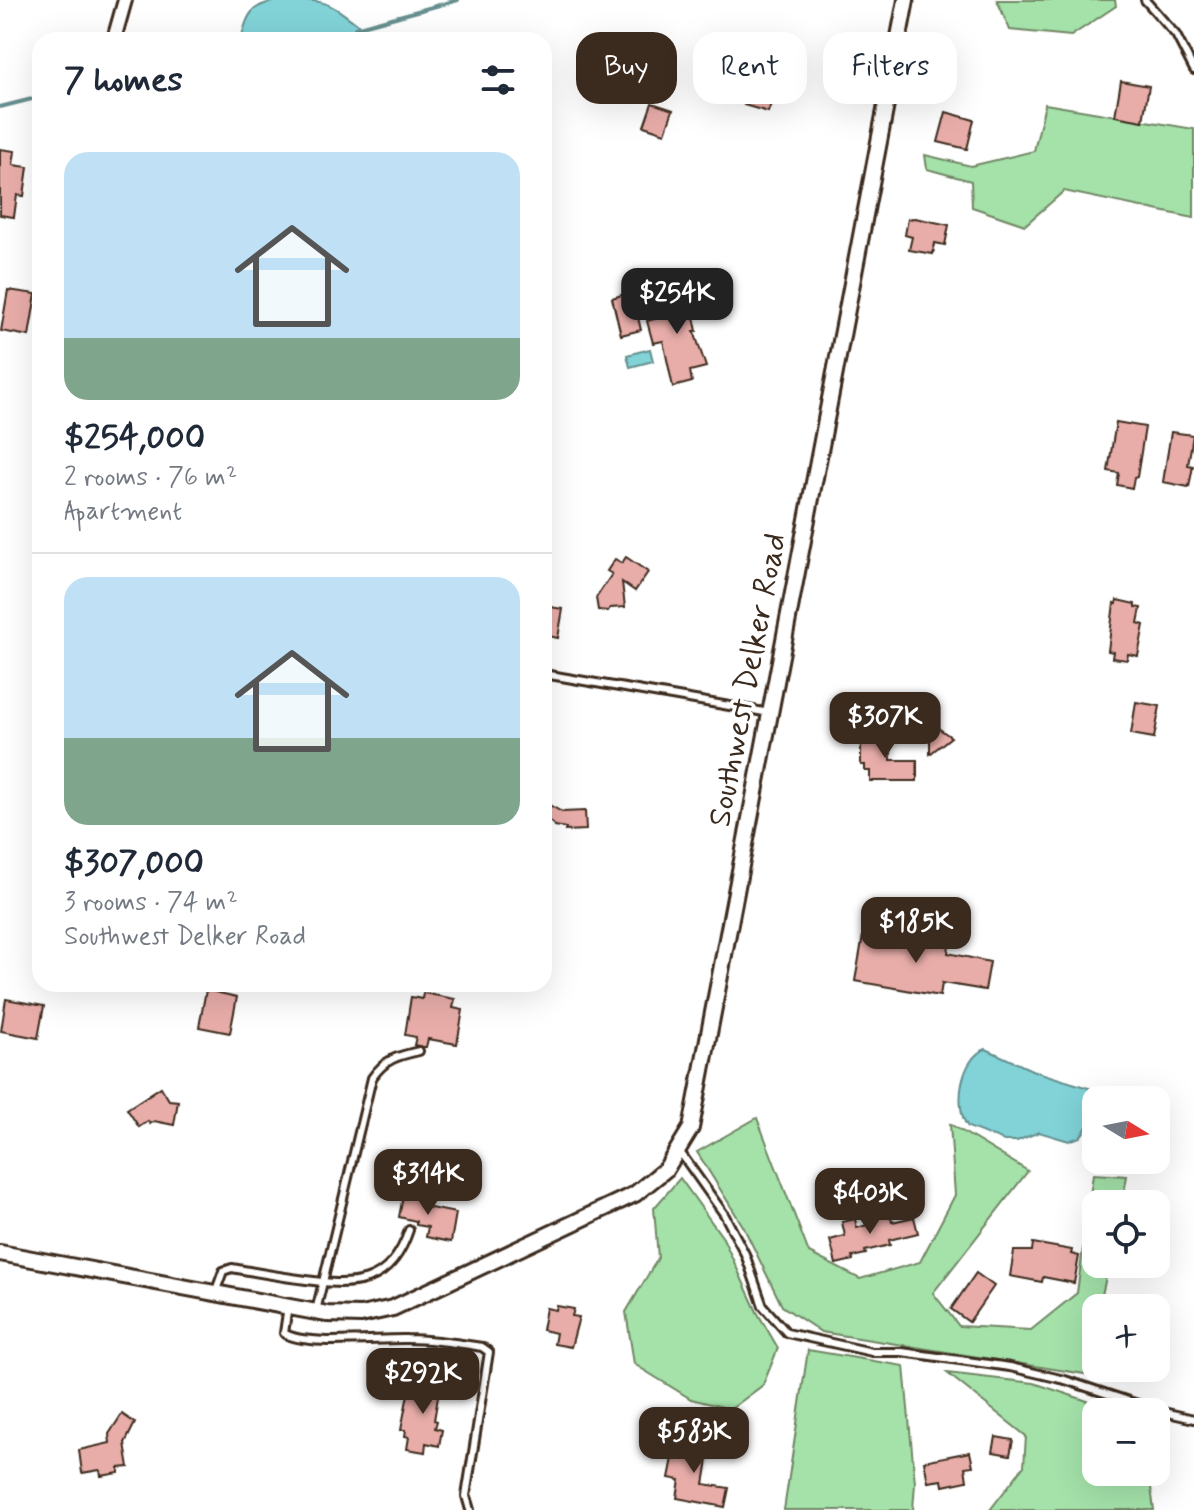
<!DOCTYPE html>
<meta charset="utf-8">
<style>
:root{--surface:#fff;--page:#f6f6f7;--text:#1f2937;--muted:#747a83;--line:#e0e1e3;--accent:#3b2a1e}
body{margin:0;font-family:Mynerve,sans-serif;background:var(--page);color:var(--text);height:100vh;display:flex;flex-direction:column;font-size:30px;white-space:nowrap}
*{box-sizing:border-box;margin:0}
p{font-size:26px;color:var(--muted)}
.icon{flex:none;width:44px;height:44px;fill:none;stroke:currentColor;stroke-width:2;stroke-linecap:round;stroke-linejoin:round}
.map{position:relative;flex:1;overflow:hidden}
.details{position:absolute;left:32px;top:32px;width:520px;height:960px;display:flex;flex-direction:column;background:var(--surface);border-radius:24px;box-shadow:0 8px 32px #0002}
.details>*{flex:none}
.top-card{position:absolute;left:576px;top:32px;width:498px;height:72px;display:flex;gap:16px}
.needle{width:52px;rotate:100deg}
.buttons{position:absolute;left:1082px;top:1086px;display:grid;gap:16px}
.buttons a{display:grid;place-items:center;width:88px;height:88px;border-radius:16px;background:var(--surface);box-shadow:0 8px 32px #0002;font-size:40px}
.price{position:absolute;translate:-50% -68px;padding:0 18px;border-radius:16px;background:var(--accent);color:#fff;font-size:26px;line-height:52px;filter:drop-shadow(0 2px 4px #0008)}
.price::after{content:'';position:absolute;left:50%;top:48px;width:24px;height:18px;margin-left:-12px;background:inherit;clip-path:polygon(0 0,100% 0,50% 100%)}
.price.on{background:#222;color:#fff}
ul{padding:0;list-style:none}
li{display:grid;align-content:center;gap:16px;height:424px;padding:0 32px}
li+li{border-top:2px solid var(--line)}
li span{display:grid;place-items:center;height:248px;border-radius:24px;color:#555}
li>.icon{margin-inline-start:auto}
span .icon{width:144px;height:144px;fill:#fffc;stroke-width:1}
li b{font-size:34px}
h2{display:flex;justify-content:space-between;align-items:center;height:96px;padding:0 32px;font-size:34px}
.pill{padding:0 28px;border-radius:24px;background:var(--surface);box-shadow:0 8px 32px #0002;font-size:28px;line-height:72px}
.pill.on{background:var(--accent);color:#fff}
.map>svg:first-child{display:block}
.green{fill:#a4e2aa;stroke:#708664;stroke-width:2}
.water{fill:#81d3d8;stroke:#658f8e;stroke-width:2}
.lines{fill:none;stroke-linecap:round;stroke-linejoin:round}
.stream{stroke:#658f8e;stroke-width:4}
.building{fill:#e8ada9;stroke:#3b2a1e;stroke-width:2}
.service-casing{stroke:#3b2a1e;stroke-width:12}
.minor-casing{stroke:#3b2a1e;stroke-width:18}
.tertiary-casing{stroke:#3b2a1e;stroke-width:20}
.service{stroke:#fff;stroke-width:6}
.minor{stroke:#fff;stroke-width:12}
.tertiary{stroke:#fff;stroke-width:14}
.labels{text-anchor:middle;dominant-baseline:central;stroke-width:7;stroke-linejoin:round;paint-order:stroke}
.street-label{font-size:32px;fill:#3b2a1e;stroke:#fff}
</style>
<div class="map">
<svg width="1194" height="1510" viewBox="0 0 1194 1510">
<rect width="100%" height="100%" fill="#fff"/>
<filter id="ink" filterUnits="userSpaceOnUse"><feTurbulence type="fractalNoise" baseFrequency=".0125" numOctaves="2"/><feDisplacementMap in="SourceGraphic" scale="16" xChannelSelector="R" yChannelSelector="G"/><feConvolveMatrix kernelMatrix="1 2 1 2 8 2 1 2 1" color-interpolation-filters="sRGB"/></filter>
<g filter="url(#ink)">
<g class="green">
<path d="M997 0H1115L1116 6 1071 36 1010 30Z"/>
<path d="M1045 104 1194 129V218L1064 191 1025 225 972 207 971 181 927 169 925 155 971 166 1034 151Z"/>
<path d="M757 1118 809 1253 860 1279 920 1262 955 1195 950 1124 1028 1171 933 1293 959 1326 1031 1330 1077 1293 1093 1174 1127 1176 1122 1204H1096V1264H1109L1099 1308H1096V1322L1085 1374 821 1332 782 1306 743 1226 697 1152Z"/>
<path d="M680 1178 723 1238 757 1312 778 1348 763 1385 731 1409 691 1399 634 1364 626 1312 658 1258 654 1208Z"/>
<path d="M808 1350 904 1366 915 1483 913 1510H784Z"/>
<path d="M947 1373 1034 1383 1120 1412H1096V1472H1149L1154 1510H990L1024 1466 1026 1436Z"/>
</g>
<g class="water">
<path d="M282 0C326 0 326 0 361 27L348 40 241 39C249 10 252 5 282 0Z"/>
<path d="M650 349 653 361 630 367 627 355Z"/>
<path d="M986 1049 1034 1071 1095 1090C1098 1105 1090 1125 1080 1137L1069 1141 1039 1132 1017 1141H1004L968 1127C953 1107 961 1057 986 1049Z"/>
</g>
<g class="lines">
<g class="stream">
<path d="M355 28 458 0"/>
<path d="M0 107 40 97"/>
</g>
</g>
<g class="building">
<path d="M760 47 780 53 778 60 789 63 778 100 773 98 768 112 744 105Z"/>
<path d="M1121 81 1149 86 1143 121 1115 116Z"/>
<path d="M652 103 673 110 665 133 644 126Z"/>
<path d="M946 112 974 120 967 149 938 142Z"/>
<path d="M0 149 15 151 13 165 28 167 24 196 17 195 14 217 0 215Z"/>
<path d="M915 218 949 225 945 245 935 243 933 254 909 250 912 237 905 235 908 219Z"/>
<path d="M674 282 686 319 694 317 697 331H694L706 367 690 371 692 382 673 387 663 341 653 343 647 321 661 317 660 313 662 312 656 287Z"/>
<path d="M8 290 36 294 29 336 1 331Z"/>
<path d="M632 292 641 330 621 335 612 298Z"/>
<path d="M1116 422 1145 427 1137 477 1134 478 1132 488 1117 485 1119 473 1108 471Z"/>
<path d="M1171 432 1193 435 1188 465 1193 466 1189 487 1163 482Z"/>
<path d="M626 557 648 572 635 591 622 582 625 607 610 608 608 611 598 610 596 598 612 574 607 571 615 559 622 563Z"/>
<path d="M1117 600 1135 604V607L1141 608 1138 623 1144 625 1138 656 1128 654 1127 660 1112 658 1113 652 1108 651 1114 603 1116 604Z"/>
<path d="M544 606 563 609 558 638 544 635Z"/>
<path d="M1136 702 1160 706 1154 738 1131 734Z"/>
<path d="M938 728 951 737 930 754V738Z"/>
<path d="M890 731 891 760H917V781H870V771H865V765H861V738H869V732Z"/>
<path d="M544 802 562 812 585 811 586 830 565 831 566 828 555 826 544 816Z"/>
<path d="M864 930 949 945 948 953 990 962 985 990 942 983 940 996 855 981Z"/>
<path d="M206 990 237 997 230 1033 199 1027Z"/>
<path d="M423 993 455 999 453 1008 463 1010 457 1044 428 1039 426 1047H423L414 1045 416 1037 405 1035 411 997 422 999Z"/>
<path d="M6 999 44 1006 38 1038 1 1031Z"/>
<path d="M161 1087 169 1100 178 1101 174 1125 154 1121 150 1124 148 1121 139 1127 127 1109Z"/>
<path d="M404 1191 422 1194 420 1206 456 1213 451 1242 426 1237 428 1227 416 1225V1221L399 1217Z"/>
<path d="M889 1208 892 1222 914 1217 918 1233 889 1240 890 1245 865 1251 866 1254 852 1257 853 1260 836 1264 830 1240 845 1236 842 1222 855 1219 857 1228 877 1222 875 1212Z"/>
<path d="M1033 1243 1072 1250 1071 1254 1079 1256 1074 1283 1043 1277 1042 1282 1010 1276 1014 1251H1032Z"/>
<path d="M976 1273 994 1286 969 1322 951 1309Z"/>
<path d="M557 1306 574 1309 572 1316 579 1317 571 1347 554 1344 556 1333 542 1330 546 1308 556 1310Z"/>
<path d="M423 1376 441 1380 434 1420 437 1421 435 1428 442 1430 439 1446 426 1443 425 1452 407 1449 409 1437 405 1436 406 1430H401L408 1394 419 1396Z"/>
<path d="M122 1414 135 1423 125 1443 129 1467 119 1468V1473L101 1476 100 1470 82 1473 79 1450 110 1443 109 1434Z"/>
<path d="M996 1437 1013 1440 1010 1455 993 1452Z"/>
<path d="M667 1443 710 1448 704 1484 729 1488 725 1507 677 1498 680 1480 669 1478 673 1458 664 1457Z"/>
<path d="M970 1452 973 1466 965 1467 967 1481 943 1486 942 1480 928 1482 924 1461Z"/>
</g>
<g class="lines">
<g class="service-casing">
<g id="service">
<path d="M1145 0 1176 35 1194 70"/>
<path d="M544 674 770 713"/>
<path d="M680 1152 724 1214 745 1254 763 1306 787 1333 872 1352H902L1010 1367 1065 1380 1159 1411 1194 1419"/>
<path d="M215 1293 223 1271 232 1268C254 1272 277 1276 299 1279 352 1287 390 1288 409 1230"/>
<path d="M288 1306 284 1333C304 1347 379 1338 407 1339 432 1339 457 1343 482 1347L489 1352 466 1496 470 1510"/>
<path d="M316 1311 372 1078C385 1059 397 1056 419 1051"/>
</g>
</g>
<g class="minor-casing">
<path id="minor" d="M114 39 125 0"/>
</g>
<g class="tertiary-casing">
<path id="tertiary" d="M0 1253 327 1314 361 1315 393 1308 635 1194 666 1169 691 1128 906 0"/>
</g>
<use href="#service" class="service"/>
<use href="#minor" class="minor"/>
<use href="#tertiary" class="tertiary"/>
</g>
</g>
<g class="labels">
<g class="street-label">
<text transform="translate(748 680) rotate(-79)">Southwest Delker Road</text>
</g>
</g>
</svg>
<div class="buttons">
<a><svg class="needle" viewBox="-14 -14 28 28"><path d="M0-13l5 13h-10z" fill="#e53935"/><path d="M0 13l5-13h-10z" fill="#747a83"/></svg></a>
<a><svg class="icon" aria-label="locate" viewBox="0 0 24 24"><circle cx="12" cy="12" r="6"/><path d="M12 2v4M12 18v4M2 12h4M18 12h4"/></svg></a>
<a>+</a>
<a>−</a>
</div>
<b class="price on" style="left:677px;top:336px">$254K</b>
<b class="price" style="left:885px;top:760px">$307K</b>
<b class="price" style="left:916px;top:965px">$185K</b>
<b class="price" style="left:428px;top:1217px">$314K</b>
<b class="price" style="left:870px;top:1236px">$403K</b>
<b class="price" style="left:423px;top:1416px">$292K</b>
<b class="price" style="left:694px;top:1475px">$583K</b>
<div class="top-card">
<a class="pill on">Buy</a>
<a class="pill">Rent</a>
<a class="pill">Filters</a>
</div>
<section class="details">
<h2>7 homes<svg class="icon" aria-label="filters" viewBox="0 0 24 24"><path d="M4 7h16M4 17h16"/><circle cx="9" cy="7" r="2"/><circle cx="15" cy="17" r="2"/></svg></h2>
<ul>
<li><span style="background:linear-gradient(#bfe0f5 75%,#7fa58c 0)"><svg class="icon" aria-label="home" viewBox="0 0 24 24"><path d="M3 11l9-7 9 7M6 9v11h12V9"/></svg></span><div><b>$254,000</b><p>2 rooms · 76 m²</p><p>Apartment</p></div></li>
<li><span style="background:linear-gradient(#bfe0f5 65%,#7fa58c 0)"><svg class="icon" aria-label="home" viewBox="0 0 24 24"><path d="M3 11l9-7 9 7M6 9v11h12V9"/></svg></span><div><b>$307,000</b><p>3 rooms · 74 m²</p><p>Southwest Delker Road</p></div></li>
</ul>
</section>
</div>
